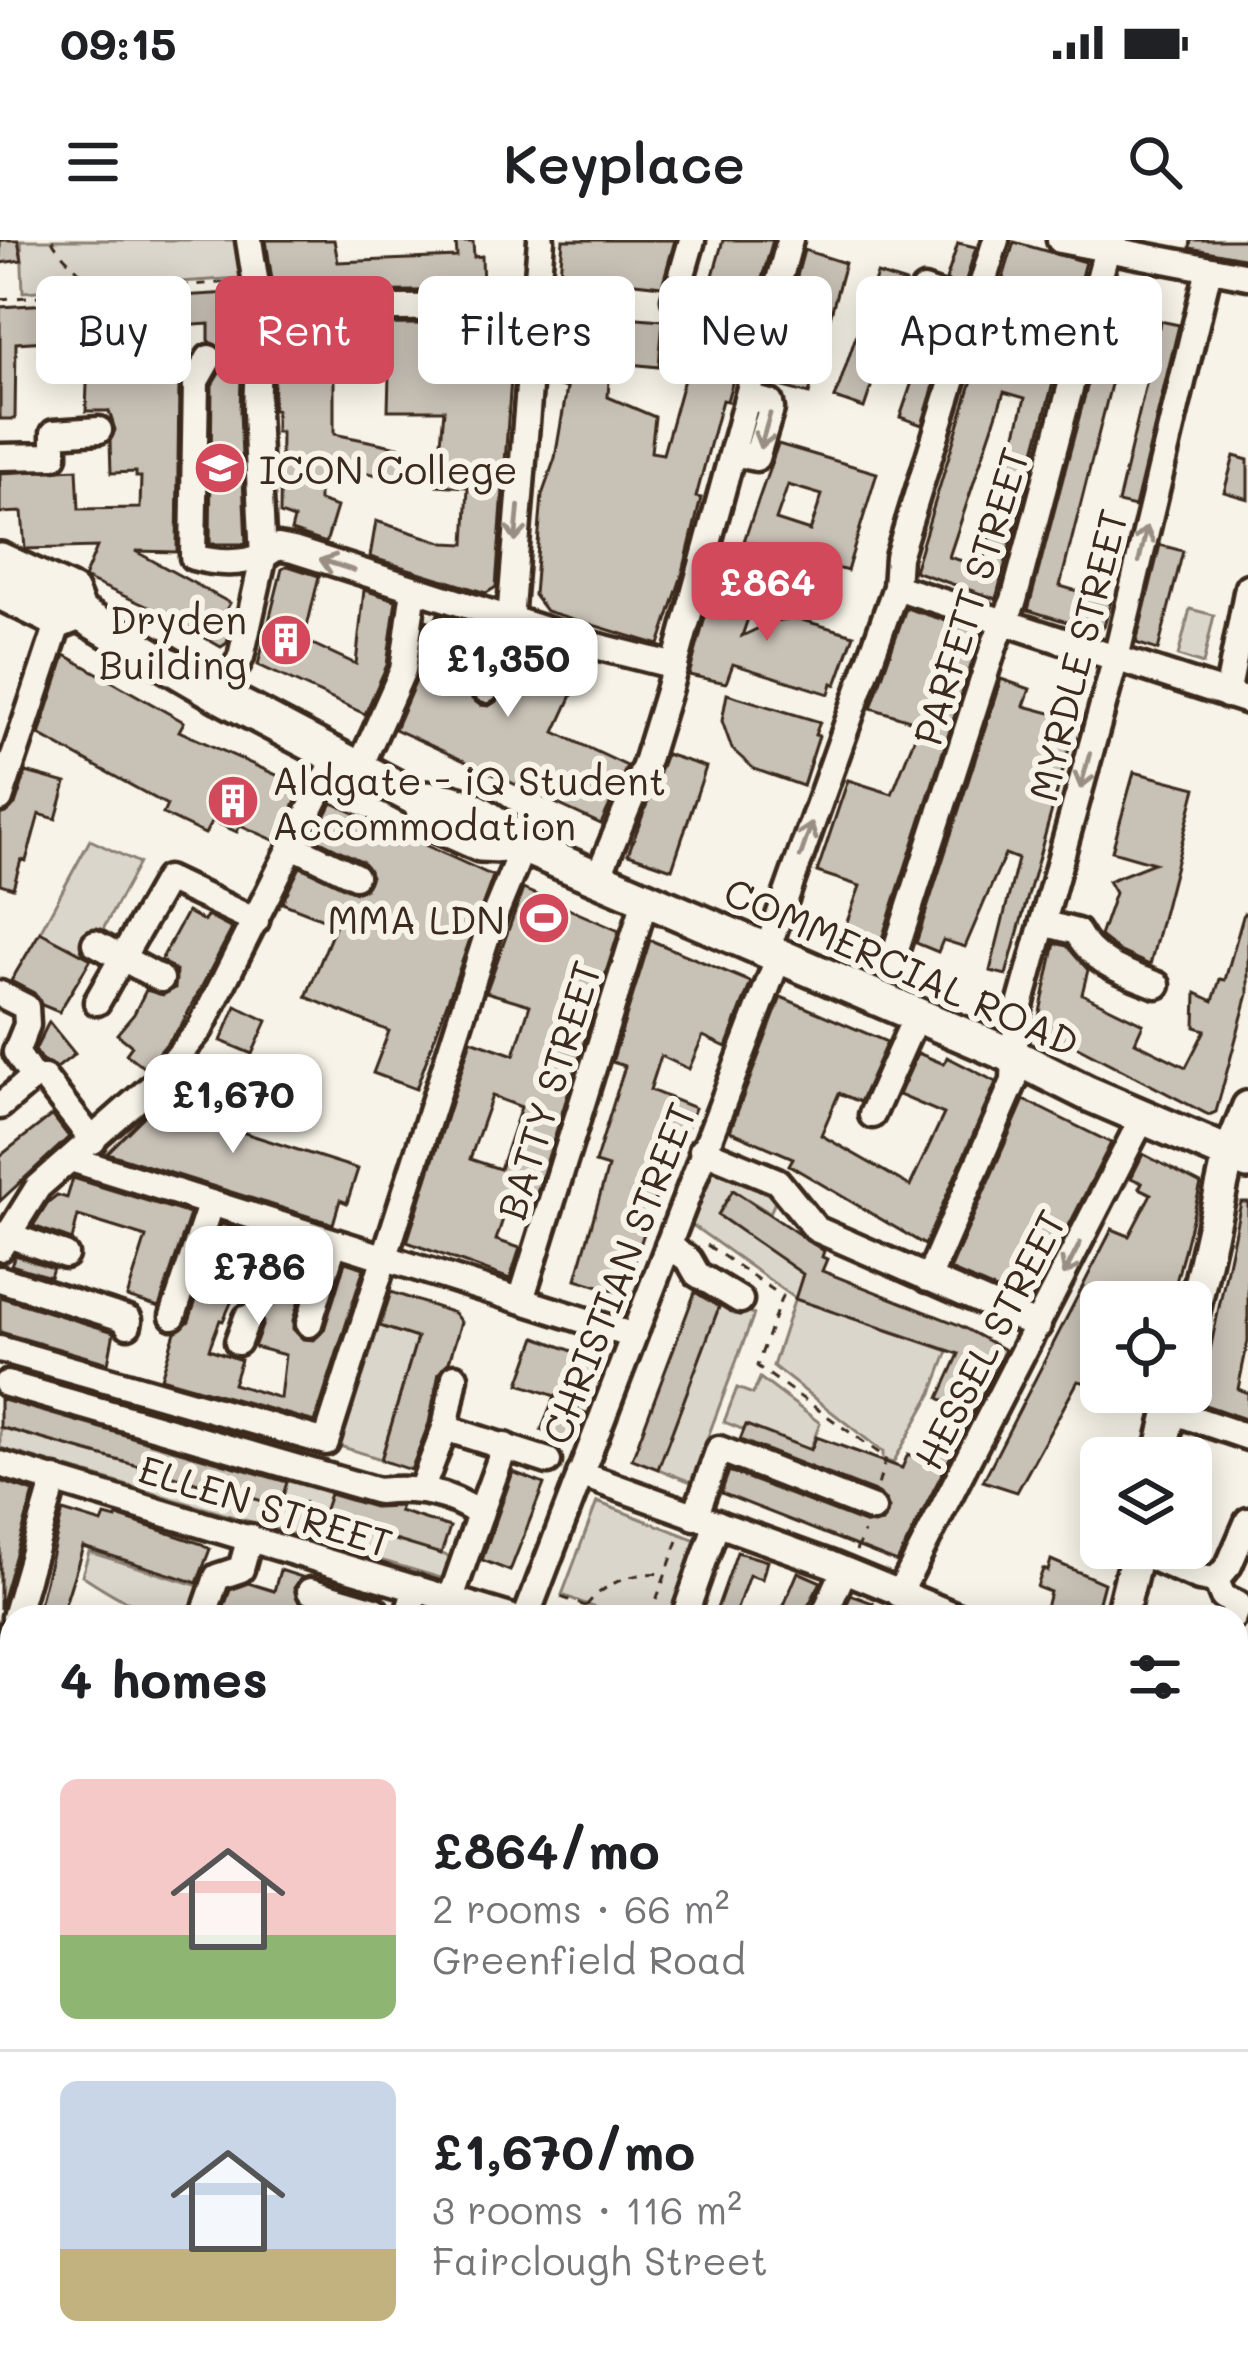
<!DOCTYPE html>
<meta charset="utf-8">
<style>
:root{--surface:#fff;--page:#f2f2f2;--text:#202124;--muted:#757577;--line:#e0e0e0;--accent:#d1495b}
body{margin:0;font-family:Mali,sans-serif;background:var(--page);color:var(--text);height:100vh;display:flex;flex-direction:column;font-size:45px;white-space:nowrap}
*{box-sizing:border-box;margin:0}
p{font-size:39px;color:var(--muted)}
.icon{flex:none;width:66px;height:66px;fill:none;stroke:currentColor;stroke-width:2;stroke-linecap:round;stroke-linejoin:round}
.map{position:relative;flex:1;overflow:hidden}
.sheet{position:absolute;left:0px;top:1365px;width:1248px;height:768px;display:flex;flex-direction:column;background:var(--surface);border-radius:36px 36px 0 0;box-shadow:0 6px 30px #0003}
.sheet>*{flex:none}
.top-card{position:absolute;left:36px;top:36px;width:1176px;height:108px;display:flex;gap:24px}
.controls{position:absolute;left:1080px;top:1041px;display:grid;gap:24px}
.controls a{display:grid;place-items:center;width:132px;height:132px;border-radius:18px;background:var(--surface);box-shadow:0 6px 30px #0003;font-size:60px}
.price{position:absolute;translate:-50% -102px;padding:0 27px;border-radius:24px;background:#fff;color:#222;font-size:39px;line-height:78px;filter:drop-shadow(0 3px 6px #0008)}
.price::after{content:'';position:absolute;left:50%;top:72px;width:36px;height:27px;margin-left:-18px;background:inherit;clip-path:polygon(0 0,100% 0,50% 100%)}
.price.on{background:var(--accent);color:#fff}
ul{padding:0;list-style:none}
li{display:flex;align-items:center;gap:36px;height:300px;padding:0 60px}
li+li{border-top:3px solid var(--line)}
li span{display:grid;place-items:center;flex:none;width:336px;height:240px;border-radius:18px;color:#555}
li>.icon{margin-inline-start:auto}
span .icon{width:144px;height:144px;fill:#fffc;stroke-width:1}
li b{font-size:51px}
h2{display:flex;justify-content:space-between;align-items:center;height:144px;padding:0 60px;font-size:51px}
.tag{padding:0 42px;border-radius:18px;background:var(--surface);box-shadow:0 6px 30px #0003;font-size:42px;line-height:108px}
.tag.on{background:var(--accent);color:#fff}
.status{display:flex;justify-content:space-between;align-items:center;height:84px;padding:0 60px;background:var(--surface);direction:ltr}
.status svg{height:33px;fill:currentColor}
header{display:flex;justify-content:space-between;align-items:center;height:156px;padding:0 60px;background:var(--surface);font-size:54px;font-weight:600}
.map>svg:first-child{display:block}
.green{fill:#dbd6cb;stroke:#8b8074;stroke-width:3}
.building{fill:#c8c1b6;stroke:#3b2a1e;stroke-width:3;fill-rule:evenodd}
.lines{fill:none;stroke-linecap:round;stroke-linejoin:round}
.minor-tunnel{stroke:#d1cbc0;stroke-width:24;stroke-dasharray:24 12;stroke-linecap:butt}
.minor-casing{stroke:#3b2a1e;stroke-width:33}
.major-casing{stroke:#3b2a1e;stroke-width:39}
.highway-casing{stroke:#3b2a1e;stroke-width:42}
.path{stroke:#3b2a1e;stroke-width:3;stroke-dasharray:9 9;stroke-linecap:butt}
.minor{stroke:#f7f3e8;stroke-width:24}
.major{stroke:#f7f3e8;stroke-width:30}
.highway{stroke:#f7f3e8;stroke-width:33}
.tram{stroke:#3b2a1e;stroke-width:3}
.rail-casing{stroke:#3b2a1e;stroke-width:10}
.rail{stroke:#f7f3e8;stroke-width:6;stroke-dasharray:18;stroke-linecap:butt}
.oneway{stroke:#998e83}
.labels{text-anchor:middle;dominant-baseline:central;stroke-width:12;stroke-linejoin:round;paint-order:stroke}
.poi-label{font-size:39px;fill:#3b2a1e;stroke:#f7f3e8;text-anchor:start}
.street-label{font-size:39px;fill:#3b2a1e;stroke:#f7f3e8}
</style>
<div class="status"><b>09:15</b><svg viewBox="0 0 49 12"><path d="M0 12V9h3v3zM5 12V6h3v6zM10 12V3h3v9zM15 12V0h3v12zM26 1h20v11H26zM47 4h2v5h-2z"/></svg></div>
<header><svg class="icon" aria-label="menu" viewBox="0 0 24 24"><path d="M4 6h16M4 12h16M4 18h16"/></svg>Keyplace<svg class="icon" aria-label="search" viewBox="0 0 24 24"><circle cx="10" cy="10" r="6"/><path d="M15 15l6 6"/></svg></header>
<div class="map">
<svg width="1248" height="2133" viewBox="0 0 1248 2133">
<rect width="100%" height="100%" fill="#f7f3e8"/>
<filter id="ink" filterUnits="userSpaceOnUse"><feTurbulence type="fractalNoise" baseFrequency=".00833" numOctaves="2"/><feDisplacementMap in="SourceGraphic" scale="24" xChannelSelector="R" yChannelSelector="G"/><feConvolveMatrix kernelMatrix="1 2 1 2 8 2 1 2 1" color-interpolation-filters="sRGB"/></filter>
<g filter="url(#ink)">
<g class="green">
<path d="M21 0H238L241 38 23 52Z"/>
<path d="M1190 369 1214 375 1203 424 1178 416Z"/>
<path d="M90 600 139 623 88 717 40 692Z"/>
<path d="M714 929 779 953 770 973 733 950 718 974 803 1034 796 1059 948 1111 932 1153 893 1223 883 1220V1212L773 1126 795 1058 692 985Z"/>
<path d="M721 1061 754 1074 691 1242 658 1229Z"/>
<path d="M369 1082 417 1098 381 1219 333 1204Z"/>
<path d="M760 1138 820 1183 808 1215 724 1182 737 1148 753 1154Z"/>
<path d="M0 1187 280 1265 288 1239 331 1251 323 1278 458 1319 451 1341 0 1208Z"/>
<path d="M597 1262 699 1301 670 1377H619L562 1355Z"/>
<path d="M89 1312 199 1346 190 1377C147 1377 117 1358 82 1335Z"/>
<path d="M12 1497V1578L0 1571V1536Z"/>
<path d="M7 2072 12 2074V2121H177L220 2133H0V2098Z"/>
<path d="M1236 2107 1248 2111V2133H1218L1178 2121H1236Z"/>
<path d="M514 2121H660L698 2133H554Z"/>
</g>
<g class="building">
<path d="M0 0H18L22 20 0 23Z"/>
<path d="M266 0H334L338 22 457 17 456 2H473L474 17 482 16 483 50 274 53Z"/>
<path d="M563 0H675L662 46 616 41 614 76 663 80 659 127 610 122 608 157 655 177 651 212 663 214 723 0H773L727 161 722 160 696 257 701 258 683 332 659 405 546 371 534 355 542 255 555 218 567 148 556 145 559 91 555 90Z"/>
<path d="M1191 0H1248V19L1190 8Z"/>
<path d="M1014 2 1085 22 996 359 914 331ZM1004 152 1025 158 982 327 949 317Z"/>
<path d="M958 3 976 7 922 185 900 177 912 142 926 141 933 132 931 118 922 111 936 72 951 69 957 60 954 46 946 40Z"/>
<path d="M804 10 845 23 809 154 768 143Z"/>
<path d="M877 34 906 43 864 168 835 158Z"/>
<path d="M229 53 230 63 242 62 243 71 240 172 246 304H210L212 145 224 125V111L209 102V84L164 87 165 119 190 118 179 141 177 312 135 311 230 363 223 375 232 380 227 403 221 407 162 373 84 338 97 307 25 309 22 272 0 273V233L77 229 79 269 140 268 141 237H136V232L111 233 110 201 115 190 109 171H86L89 91 46 93 47 101 16 103 15 179H0V67Z"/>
<path d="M1108 68 1129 72 1127 82 1159 87 1160 81 1179 85 1135 267 1118 263 1155 105 1123 97 1060 346 1111 361 1104 387 1096 391 1028 370Z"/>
<path d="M515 83 496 347 486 353 370 317 376 281 445 303 465 304 468 247 437 245 444 170H388L389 135 334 133V194L403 208 402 240 319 223V261L337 267 326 303 291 291 294 279 280 274 281 192H276V170H273L275 115H330L331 85Z"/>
<path d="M778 204 877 233 847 331 744 301ZM788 245 822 255 810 291 776 280Z"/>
<path d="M1234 216 1248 220V259L1224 252Z"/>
<path d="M1160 305 1183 311 1158 410 1136 403Z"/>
<path d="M288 326 319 336 304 400 356 424 364 350 396 360 387 425 365 474 258 425 282 329Z"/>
<path d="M715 341 757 352 742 396 774 381 795 378 854 395 836 445 832 443 829 454 733 424 726 443 689 435Z"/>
<path d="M906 368 982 392 876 717 840 701 860 646 817 632 848 540 892 554 917 491 913 490 916 482 871 468Z"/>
<path d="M438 374 492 398 471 444 472 459 480 465 489 466 500 458 526 401 579 418 576 424 585 427 555 492 627 526 601 584 395 489 418 436 426 380 434 383Z"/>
<path d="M65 415 184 482 179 491 303 547 276 601 240 585 237 592 212 581 205 594 163 574 167 565 39 495Z"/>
<path d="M1001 439 1030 449 1024 466 1077 480 1006 735 990 731 1018 619 1005 614 965 707 943 700 938 712 916 703Z"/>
<path d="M727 454 820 482 815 495 819 496 803 546 754 529 732 509 722 481Z"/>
<path d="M666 514 706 527 672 629 628 614Z"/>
<path d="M26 532 66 543 56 579 39 574 26 621 21 620 13 648 0 644V575L15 565Z"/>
<path d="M1134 532 1196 548 1150 725 1119 711 1100 696 1115 653 1108 641 1154 623 1112 611Z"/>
<path d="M332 563 493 636 416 849 373 833 389 791 306 757 336 684 282 663 300 627 355 652 365 649 371 636 363 622 314 598Z"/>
<path d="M523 649 619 691 532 969 509 961 496 1000 520 1008 510 1039 407 1002 471 800 514 815 530 765 486 752ZM492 856 521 867 500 929 470 919Z"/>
<path d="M187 672 204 681 207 676 232 689 181 786 146 829 126 814 132 806 117 794 134 774 146 750 163 755 175 748 176 731 161 720Z"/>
<path d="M1244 673H1248V754L1216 872 1209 875 1037 786 1055 703 1067 706 1088 730 1082 754 1143 784 1135 802 1186 827 1205 790 1195 787 1196 753 1213 761 1220 739 1225 740Z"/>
<path d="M40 692 91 719 59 772 42 765 34 753 11 741Z"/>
<path d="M650 700 751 742 726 807 703 796 689 829 661 816 650 850 695 868 673 922 668 920 624 1054 576 1039 608 927 595 923 625 826 612 822Z"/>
<path d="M781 757 887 802 860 862 839 853 821 895 910 946 944 874 899 855 918 813 944 824 947 817 996 842 925 1005 789 925 793 918 730 891Z"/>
<path d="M236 766 267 781 252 814 221 801Z"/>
<path d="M49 782 75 814 57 828 42 821 35 810Z"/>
<path d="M191 830 214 856 204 865 239 876 235 890 358 929 347 963 340 960 333 984 107 913Z"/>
<path d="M1024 860 1111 903 1029 1064 950 1030Z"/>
<path d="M52 875 69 897 0 961V916Z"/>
<path d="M1143 914 1201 944 1171 1062H1101V1146L1078 1141 1017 1252 983 1241 1112 989 1129 996 1151 954 1139 948 1142 943 1131 938Z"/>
<path d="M73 938 190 974 159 1067 127 1057 146 997 78 976 72 1000 33 986 48 962 57 955 67 958Z"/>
<path d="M733 950 824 1011 822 1017 827 1019 822 1031 957 1084 1005 1110 897 1322 721 1253 729 1231 867 1284 882 1282 889 1268 880 1254 740 1200 746 1185 811 1210 816 1197 902 1228 908 1214 923 1220 950 1164 939 1158 959 1114 795 1059 803 1034 718 975Z"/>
<path d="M1241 962H1248V1101L1238 1149 1248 1153V1180L1199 1163Z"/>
<path d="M221 984 314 1013 293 1080V1089L303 1099 314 1100 324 1090 345 1022 364 1028 315 1182 161 1138 175 1092 189 1081ZM261 997 276 1003 282 1023 270 1058 260 1068 263 1083 254 1107 285 1115 280 1158 233 1144 241 1120 209 1109 220 1080 223 1081 238 1047 223 1042 236 1008 250 1013Z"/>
<path d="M15 1015 53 1028 50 1037 11 1025Z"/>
<path d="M391 1052 454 1073 461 1082 449 1122 439 1133 429 1183 411 1230 381 1220 417 1098 380 1086Z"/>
<path d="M695 1052 719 1067 658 1229 632 1219Z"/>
<path d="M0 1057 114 1092 108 1123 0 1092Z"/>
<path d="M536 1097 596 1120 577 1170 586 1173 574 1202 541 1190 555 1156 519 1144Z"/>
<path d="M0 1159 287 1242 280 1266 0 1187Z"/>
<path d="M513 1232 544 1244 510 1331 482 1320Z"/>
<path d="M0 1241 34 1252 0 1369Z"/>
<path d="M330 1254 374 1267 401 1266 399 1271 450 1287 441 1314 322 1278Z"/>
<path d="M63 1271 102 1283 105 1276 116 1279 117 1276 202 1304 210 1309 197 1343 83 1307 61 1377 37 1373Z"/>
<path d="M737 1312 767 1321 762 1339 749 1335 734 1377H714Z"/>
<path d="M1051 1320 1104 1343 1095 1377H1073L1046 1368 1050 1352 1037 1347 1043 1329 1048 1331Z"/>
<path d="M280 1330 302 1337 294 1348 299 1363 340 1377H258L224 1367 230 1350 248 1343 274 1351Z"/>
<path d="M798 1332 821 1342 802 1377H779Z"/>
<path d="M851 1355 873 1363 867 1377 842 1374Z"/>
</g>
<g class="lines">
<path class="minor-tunnel" d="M209 118 248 121"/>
<g class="minor-casing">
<g id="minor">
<path d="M1060 0 1248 36"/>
<path d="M675 59 692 0"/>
<path d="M260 70 535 66"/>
<path d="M209 118 196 141 193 317C222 325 254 325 278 307L293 310 592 405 675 426"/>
<path d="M917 127 900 120 924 50 941 56"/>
<path d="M733 213 756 218 771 169 770 163 748 157"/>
<path d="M0 217 54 216V193L99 190"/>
<path d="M896 347 1248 461"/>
<path d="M510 380 541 0"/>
<path d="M486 450 517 382"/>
<path d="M1227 455 1248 347"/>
<path d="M221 456 241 417 263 319 256 171 260 70 249 0"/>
<path d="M359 529 403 430 414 349"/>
<path d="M0 559 59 381"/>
<path d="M293 606 355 636"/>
<path d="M597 639 645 526 668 451 790 0"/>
<path d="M1043 683 1077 692C1093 723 1126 733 1157 745"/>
<path d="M95 703 161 739"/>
<path d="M767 710 896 347 898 317 996 0"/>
<path d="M892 722 995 403 1014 360 1107 9"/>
<path d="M0 754 26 767 27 785 16 812 33 838H44L93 901"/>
<path d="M97 762 167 639 256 681"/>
<path d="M0 866 33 838"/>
<path d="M872 875 917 774"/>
<path d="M702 910 777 941 816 989 1038 1086"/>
<path d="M71 919 631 1095"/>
<path d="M5 994 65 1015"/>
<path d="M668 1005 689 1020 697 1034 740 1060"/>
<path d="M0 1008 38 947 157 842 200 789 337 516"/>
<path d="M0 1039 129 1080 128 1085"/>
<path d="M928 1039 1014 841 1016 780 1116 418 1209 29"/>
<path d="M255 1052 266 1019"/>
<path d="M521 1060 645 661"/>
<path d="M173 1076 210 965"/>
<path d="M309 1084 334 1003"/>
<path d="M238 1102 247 1078"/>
<path d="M0 1109 326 1202 490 686 523 606"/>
<path d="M7 1144 378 1251C416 1247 448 1252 480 1274L451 1358"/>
<path d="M1171 1171 1248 1197"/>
<path d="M445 1188 548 1221"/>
<path d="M0 1224 510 1377"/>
<path d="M580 1234 830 1324 959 1377"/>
<path d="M422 1248 445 1188 455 1137"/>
<path d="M480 1274 505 1206"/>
<path d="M695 1277 719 1209 873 1269"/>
<path d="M1137 1311 1199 1338 1216 1340 1229 1325 1248 1281"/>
<path d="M1216 1340 1223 1357 1238 1364 1233 1377"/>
<path d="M310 1351 375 1370"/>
<path d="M899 1354 1143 877"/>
<path d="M15 1377 55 1239"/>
<path d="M203 1377 217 1337 241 1329 250 1297"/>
<path d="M407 1377 416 1348"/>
<path d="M526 1377 779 716"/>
<path d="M684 1377 717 1283"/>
<path d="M823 1377 844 1331"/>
<path d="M0 1430 12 1389"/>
<path d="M0 1589 12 1597"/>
<path d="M1236 1597 1248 1575"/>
<path d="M0 1665 12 1670"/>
<path d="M1238 1774 1248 1758"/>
<path d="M0 2002V2020"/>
<path d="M1236 2034 1248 2038"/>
<path d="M301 2121 345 2133"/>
<path d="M1158 2121 1196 2133"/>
<path d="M816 2133 819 2121"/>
</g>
</g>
<g class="major-casing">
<g id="major">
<path d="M1191 1083 1229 914 1248 867"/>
<path d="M1159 1218 1175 1152"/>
<path d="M1121 1377 1138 1308"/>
<path d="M0 1782 12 1785"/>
<path d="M846 2121 873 2133"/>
<path d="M941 2133 944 2121"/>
</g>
</g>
<g class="highway-casing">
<g id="highway">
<path d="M0 320 71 353 79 373 221 456 417 559 435 584 480 604 523 606"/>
<path d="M0 352 59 381 79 373"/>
<path d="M417 559C465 558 488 575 523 606L1017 818 1087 853 1248 922"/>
</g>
</g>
<g class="path">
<path d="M52 0C63 22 86 32 94 51"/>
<path d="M0 59 232 42"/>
<path d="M707 1005 782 1056 757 1126 886 1218 877 1249"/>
<path d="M298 1287 307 1256"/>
<path d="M856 1311 864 1292"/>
<path d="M561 1357 615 1377"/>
<path d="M586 1366C604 1343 634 1331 664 1334"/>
<path d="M650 1377 680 1295"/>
<path d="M1236 1712 1248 1716"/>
<path d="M1236 1817 1248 1820"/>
<path d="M6 2043 3 2054 12 2057"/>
<path d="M0 2078 12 2087"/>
<path d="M183 2133 186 2123"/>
</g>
<use href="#minor" class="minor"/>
<use href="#major" class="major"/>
<use href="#highway" class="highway"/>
<g class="tram">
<path d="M0 1745 12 1749"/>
<path d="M1236 2100 1248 2104"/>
</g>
<g class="rail-casing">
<g id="rail">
<path d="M0 1694 12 1697"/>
<path d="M0 1715 12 1718"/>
<path d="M1236 2068 1248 2072"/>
</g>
</g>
<use href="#rail" class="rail"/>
</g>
<defs><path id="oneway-shaft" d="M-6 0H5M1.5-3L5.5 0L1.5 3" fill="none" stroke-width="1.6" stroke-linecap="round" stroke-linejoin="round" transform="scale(3)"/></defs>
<g class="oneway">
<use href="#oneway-shaft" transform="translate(765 191) rotate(106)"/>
<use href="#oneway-shaft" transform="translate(517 284) rotate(95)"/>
<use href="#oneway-shaft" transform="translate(1143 304) rotate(-77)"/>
<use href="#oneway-shaft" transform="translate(337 325) rotate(-162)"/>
<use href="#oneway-shaft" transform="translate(1085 531) rotate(105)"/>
<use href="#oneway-shaft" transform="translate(806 600) rotate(-71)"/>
<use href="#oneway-shaft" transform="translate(1072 1019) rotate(117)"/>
</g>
</g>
<defs>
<g id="university-disc" transform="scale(2.7)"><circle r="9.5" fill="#d1495b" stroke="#f7f3e8"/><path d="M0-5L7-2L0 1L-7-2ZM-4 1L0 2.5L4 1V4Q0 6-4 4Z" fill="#fff"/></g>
<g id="building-disc" transform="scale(2.7)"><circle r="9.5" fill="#d1495b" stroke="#f7f3e8"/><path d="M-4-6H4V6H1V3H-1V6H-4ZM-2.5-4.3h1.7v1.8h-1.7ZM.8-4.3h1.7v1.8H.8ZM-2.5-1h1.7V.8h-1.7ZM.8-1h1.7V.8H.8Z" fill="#fff"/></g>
<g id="stadium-disc" transform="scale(2.7)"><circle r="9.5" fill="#d1495b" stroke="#f7f3e8"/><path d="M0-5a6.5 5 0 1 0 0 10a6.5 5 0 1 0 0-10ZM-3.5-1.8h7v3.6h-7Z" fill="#fff"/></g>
</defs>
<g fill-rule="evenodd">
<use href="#university-disc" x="220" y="228"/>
<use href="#building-disc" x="286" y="400"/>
<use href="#building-disc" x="233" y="561"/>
<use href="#stadium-disc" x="544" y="678"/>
</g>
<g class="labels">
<g class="poi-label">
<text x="259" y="228">ICON College</text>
<text x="247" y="378" text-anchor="end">Dryden<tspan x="247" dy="45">Building</tspan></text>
<text x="272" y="539">Aldgate - iQ Student<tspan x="272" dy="45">Accommodation</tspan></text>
<text x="505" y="678" text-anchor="end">MMA LDN</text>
</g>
<g class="street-label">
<text transform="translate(970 356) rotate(-73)">PARFETT STREET</text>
<text transform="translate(1077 415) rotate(-76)">MYRDLE STREET</text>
<text transform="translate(902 726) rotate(24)">COMMERCIAL ROAD</text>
<text transform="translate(548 850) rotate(-73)">BATTY STREET</text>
<text transform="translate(618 1033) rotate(-69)">CHRISTIAN STREET</text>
<text transform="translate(989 1099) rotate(-63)">HESSEL STREET</text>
<text transform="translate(266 1265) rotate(17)">ELLEN STREET</text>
</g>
</g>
</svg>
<div class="controls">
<a><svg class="icon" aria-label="locate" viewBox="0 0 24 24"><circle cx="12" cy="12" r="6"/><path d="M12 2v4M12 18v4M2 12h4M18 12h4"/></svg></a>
<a><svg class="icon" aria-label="layers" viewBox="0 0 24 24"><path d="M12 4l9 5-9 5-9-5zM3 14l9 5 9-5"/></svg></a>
</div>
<b class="price on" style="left:767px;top:404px">£864</b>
<b class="price" style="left:508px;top:480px">£1,350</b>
<b class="price" style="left:233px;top:916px">£1,670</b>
<b class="price" style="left:259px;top:1088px">£786</b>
<div class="top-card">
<a class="tag">Buy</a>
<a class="tag on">Rent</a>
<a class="tag">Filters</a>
<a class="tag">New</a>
<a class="tag">Apartment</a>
</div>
<section class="sheet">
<h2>4 homes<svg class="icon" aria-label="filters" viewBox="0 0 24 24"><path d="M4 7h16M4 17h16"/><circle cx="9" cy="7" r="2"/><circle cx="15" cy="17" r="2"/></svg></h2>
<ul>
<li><span style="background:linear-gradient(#f6c9c9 65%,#8fb573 0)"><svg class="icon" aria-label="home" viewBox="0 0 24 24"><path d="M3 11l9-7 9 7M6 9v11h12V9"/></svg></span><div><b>£864/mo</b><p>2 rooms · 66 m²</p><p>Greenfield Road</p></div></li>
<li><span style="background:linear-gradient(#c9d6e8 70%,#c2b280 0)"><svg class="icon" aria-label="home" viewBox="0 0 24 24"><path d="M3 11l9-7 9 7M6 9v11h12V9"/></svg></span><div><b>£1,670/mo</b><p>3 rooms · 116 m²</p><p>Fairclough Street</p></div></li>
</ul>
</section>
</div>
